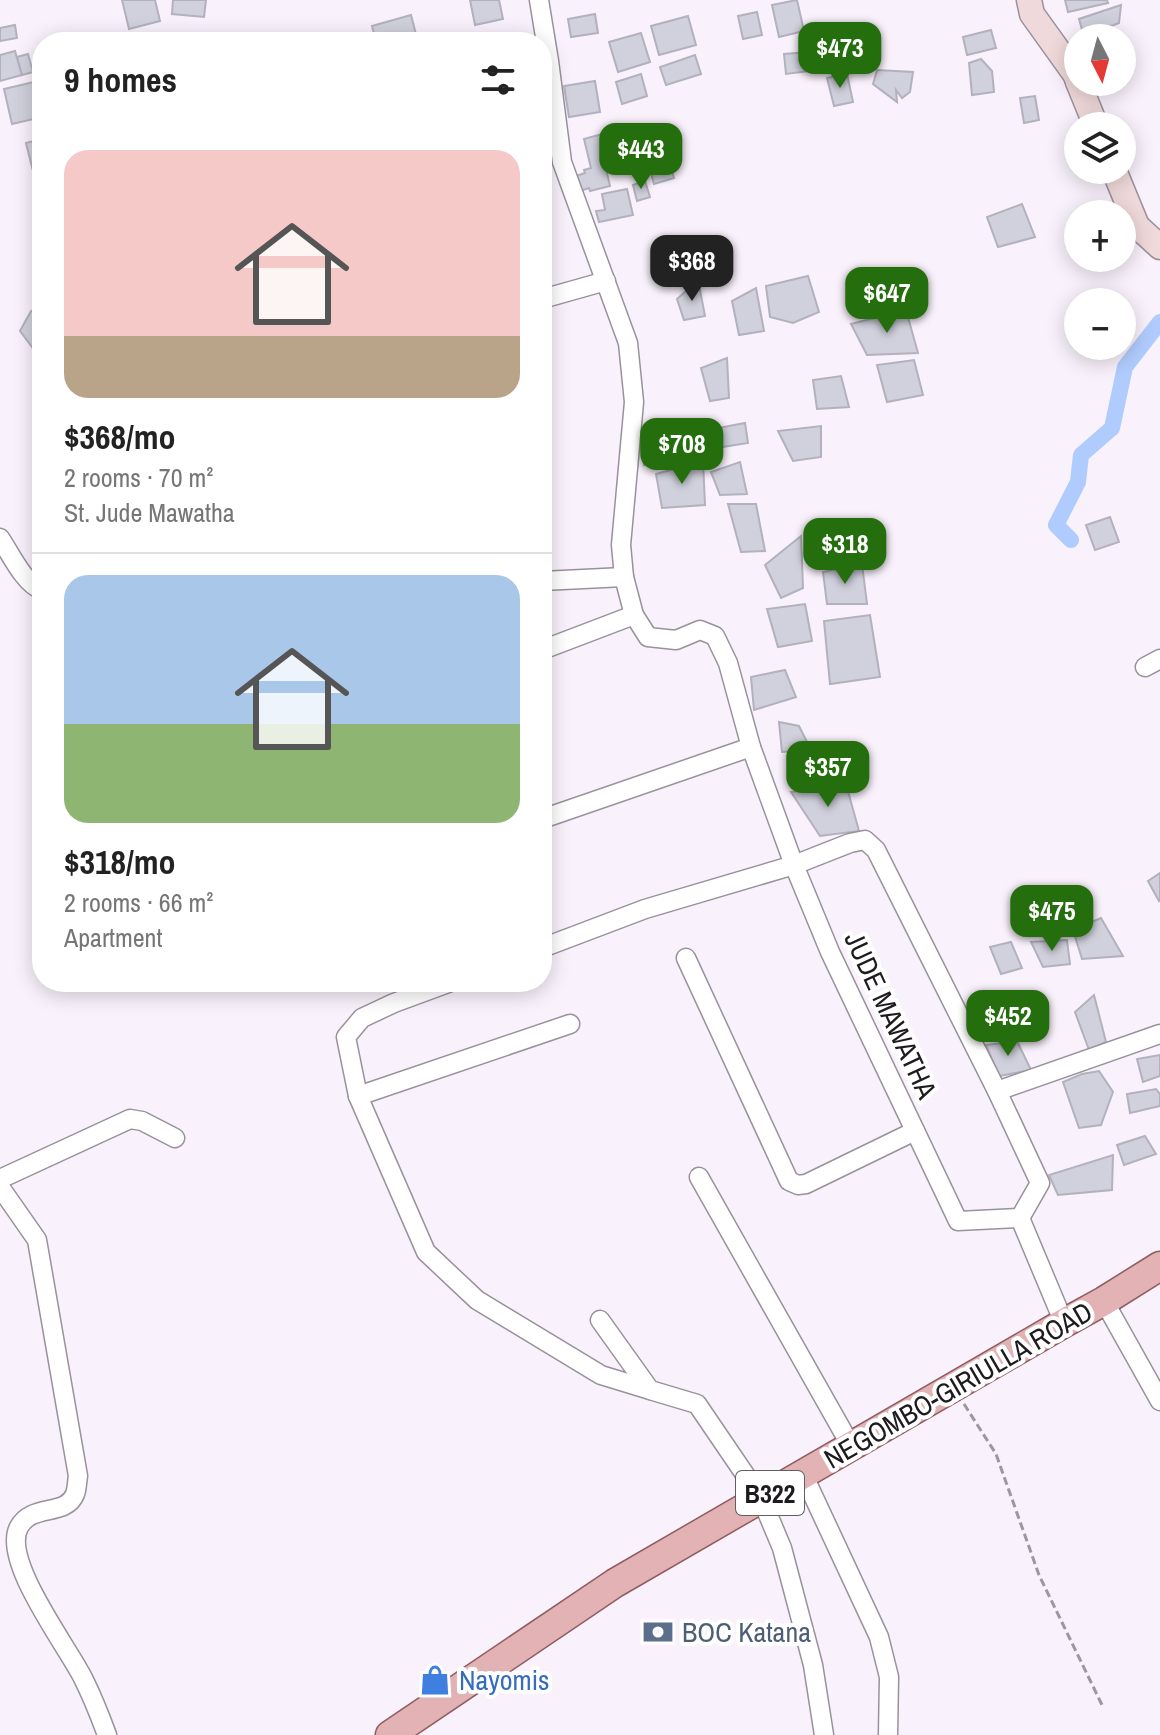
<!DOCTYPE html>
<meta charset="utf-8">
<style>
:root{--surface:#fff;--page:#f2f2f2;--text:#222;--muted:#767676;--line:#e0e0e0;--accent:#256e0d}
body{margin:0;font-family:"Archivo Narrow",sans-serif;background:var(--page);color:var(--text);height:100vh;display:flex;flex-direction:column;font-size:30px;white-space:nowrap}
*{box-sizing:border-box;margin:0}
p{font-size:26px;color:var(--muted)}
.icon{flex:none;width:44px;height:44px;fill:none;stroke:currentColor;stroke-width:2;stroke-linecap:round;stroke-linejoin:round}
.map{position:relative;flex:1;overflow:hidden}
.panel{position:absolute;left:32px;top:32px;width:520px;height:960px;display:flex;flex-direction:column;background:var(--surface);border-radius:32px;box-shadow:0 4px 20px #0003}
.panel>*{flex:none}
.needle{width:52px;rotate:174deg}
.fabs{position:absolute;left:1064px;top:24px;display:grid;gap:16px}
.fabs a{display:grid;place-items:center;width:72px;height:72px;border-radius:50%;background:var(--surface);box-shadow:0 4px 20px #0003;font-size:40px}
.price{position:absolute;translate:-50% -68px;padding:0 18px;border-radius:16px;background:var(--accent);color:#fff;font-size:26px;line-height:52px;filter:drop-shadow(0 2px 4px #0008)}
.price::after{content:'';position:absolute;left:50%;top:48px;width:24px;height:18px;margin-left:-12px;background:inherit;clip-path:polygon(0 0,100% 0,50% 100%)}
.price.selected{background:#222;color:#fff}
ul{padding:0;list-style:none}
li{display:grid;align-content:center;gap:16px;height:424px;padding:0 32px}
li+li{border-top:2px solid var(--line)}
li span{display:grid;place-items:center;height:248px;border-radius:24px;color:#555}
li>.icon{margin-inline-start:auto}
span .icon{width:144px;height:144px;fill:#fffc;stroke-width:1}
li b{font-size:34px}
h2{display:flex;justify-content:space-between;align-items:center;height:96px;padding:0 32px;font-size:34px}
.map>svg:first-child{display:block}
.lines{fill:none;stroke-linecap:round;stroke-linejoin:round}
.canal{stroke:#b0cbfd;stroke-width:16}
.building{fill:#d1d1dd;stroke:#b2b1bd;stroke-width:2}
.street-casing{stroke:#99919b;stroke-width:21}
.secondary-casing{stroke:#99919b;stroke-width:27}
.primary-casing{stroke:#905c60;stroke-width:31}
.path{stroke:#9d979e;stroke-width:3;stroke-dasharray:8 4;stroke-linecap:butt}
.street{stroke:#fff;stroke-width:18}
.secondary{stroke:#f0d9da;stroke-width:24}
.primary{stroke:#e2b2b5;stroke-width:28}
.labels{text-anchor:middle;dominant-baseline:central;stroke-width:8;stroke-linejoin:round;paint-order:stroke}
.shield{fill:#fff;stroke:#625f62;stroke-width:2}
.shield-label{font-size:26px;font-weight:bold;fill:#1e1b1f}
.street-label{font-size:28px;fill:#1e1b1f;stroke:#fff}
.service-label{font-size:28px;fill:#4e5e75;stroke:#fff;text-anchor:start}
.shop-label{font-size:28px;fill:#366cbe;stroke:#fff;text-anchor:start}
</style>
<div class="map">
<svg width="1160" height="1735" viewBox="0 0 1160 1735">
<rect width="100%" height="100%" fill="#f9f1fb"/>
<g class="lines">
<path class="canal" d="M1071 540 1056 525 1078 482 1081 455 1112 428 1125 367 1160 322"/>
</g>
<g class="building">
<path d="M122 0H155L160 21 129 29Z"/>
<path d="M173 0H206L204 17 172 14Z"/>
<path d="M470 0H499L503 19 475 25Z"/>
<path d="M797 0 804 31 779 37 772 5Z"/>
<path d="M1065 0H1107L1108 3 1068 12Z"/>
<path d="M1121 5 1119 23 1084 37 1079 19Z"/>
<path d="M757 12 762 35 743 39 738 16Z"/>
<path d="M595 14 598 33 571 37 568 19Z"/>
<path d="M411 15 418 42H376L372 26Z"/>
<path d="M688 16 696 45 659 55 651 26Z"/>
<path d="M15 25 17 38 0 41V28Z"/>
<path d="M991 30 996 48 967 55 963 37Z"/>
<path d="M641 33 650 62 618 72 609 42Z"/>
<path d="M15 51 22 75 0 81V55Z"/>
<path d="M808 52 810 71 786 74 784 54Z"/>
<path d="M28 54 33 72 22 75 17 57Z"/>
<path d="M695 55 701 74 666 85 660 67Z"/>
<path d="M981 59 992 71 994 92 972 95 969 63Z"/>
<path d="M877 70 913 72 910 92 902 98 896 90 897 102 873 84Z"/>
<path d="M641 74 647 96 622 104 616 82Z"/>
<path d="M847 74 853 102 834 106 827 78Z"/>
<path d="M38 81 42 100V117L12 124 4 89Z"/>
<path d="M595 81 600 112 569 117 564 86Z"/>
<path d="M1035 96 1039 120 1024 123 1020 98Z"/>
<path d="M625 128 634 162 606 169 610 186 590 191 589 188 577 192 573 177 585 173 584 170 591 168 584 139Z"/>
<path d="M660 131 674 178 654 184 641 137Z"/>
<path d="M42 139V177L35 179 26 143Z"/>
<path d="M645 181 650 197 637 201 633 185Z"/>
<path d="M627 189 633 215 599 222 596 211 605 210 602 194Z"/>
<path d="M1022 204 1035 237 998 247 987 217Z"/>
<path d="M808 276 819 312 793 323 770 317 766 286Z"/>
<path d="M698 280 705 316 684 320 677 299Z"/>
<path d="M756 288 764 331 739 335 732 301Z"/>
<path d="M42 308V348L35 351 20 331 31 311Z"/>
<path d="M906 310 918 353 867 355 851 324Z"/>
<path d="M727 358 729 398 710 401 701 368Z"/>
<path d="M914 360 923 395 887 402 877 365Z"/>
<path d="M841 376 849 407 817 409 813 380Z"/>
<path d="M745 423 748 443 716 448 713 429Z"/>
<path d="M821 426V457L793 461 778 431Z"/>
<path d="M667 428 668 459 644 465 640 438Z"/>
<path d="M703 461 705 505 662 508 656 474Z"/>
<path d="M740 462 747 494 720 495 711 472Z"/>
<path d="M728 504H756L765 551 741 552Z"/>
<path d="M1110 517 1119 542 1095 550 1086 525Z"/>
<path d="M801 536 803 588 781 598 765 565Z"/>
<path d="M862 564 867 604H827L823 572Z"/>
<path d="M805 604 812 641 778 647 767 609Z"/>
<path d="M870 615 880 677 830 684 824 621Z"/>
<path d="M785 670 796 697 754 710 751 677Z"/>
<path d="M779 722 799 726 811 750 782 752Z"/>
<path d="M846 784 859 831 820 836 791 792Z"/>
<path d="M1160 873V900L1159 901 1148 881Z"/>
<path d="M1101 918 1123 956 1082 959 1073 930Z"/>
<path d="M1067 940 1070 964 1043 967 1031 942Z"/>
<path d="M1011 942 1022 968 1001 974 990 947Z"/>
<path d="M1094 995 1106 1042 1089 1050 1075 1012Z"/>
<path d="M1033 1011 1037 1032 997 1037 992 1023Z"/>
<path d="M1017 1041 1031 1070 999 1076 986 1045Z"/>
<path d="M1160 1055V1076L1143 1082 1137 1059Z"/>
<path d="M1099 1071 1113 1092 1101 1125 1079 1128 1063 1082 1082 1074Z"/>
<path d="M1156 1089 1160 1094V1106L1130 1113 1127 1094Z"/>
<path d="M1145 1136 1156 1154 1124 1165 1117 1145Z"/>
<path d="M1113 1155 1112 1190 1058 1195 1049 1175Z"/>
</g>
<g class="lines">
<g class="street-casing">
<g id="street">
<path d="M539 0 549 61 562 162 628 343 634 402 621 545 624 577 634 615 648 637 676 640 700 630 715 636 728 663 751 747 794 865 830 952 958 1221 1020 1218 1064 1323"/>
<path d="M542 299 606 281"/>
<path d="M0 538C10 553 25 585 42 590"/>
<path d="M542 581 624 577"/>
<path d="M542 650 634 615"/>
<path d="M1145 667 1160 659"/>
<path d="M542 819 751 747"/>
<path d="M542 948 645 909 794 865 850 843 865 840 876 850 997 1091 1040 1183 1020 1218"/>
<path d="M686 958 789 1181 798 1185 806 1184 915 1131"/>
<path d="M451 982 394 1003 362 1018 346 1037 358 1096 426 1252 477 1300 601 1375 650 1390"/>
<path d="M997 1091 1160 1034"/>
<path d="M358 1096 570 1024"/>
<path d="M699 1177 851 1446"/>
<path d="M0 1179 130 1119 142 1121 175 1138"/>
<path d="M0 1187 37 1240 78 1476C77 1481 77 1489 75 1494 66 1517 32 1503 19 1527 1 1560 67 1646 83 1678 92 1696 100 1716 107 1735"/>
<path d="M1104 1301 1160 1401"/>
<path d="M600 1320 650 1390 697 1404 761 1498 782 1548 813 1665 824 1735"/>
<path d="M803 1474 879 1637 889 1677 888 1735"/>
</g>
</g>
<g class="secondary-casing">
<g id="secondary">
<path d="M1029 0 1032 14 1075 74 1078 81"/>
<path d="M1078 82 1096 126"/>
<path d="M1114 170 1137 226 1160 247"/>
</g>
</g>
<g class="primary-casing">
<path id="primary" d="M390 1735 615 1583 1064 1323 1104 1301 1160 1266"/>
</g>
<path class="path" d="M964 1404 996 1454 1039 1575 1103 1707"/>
<use href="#street" class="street"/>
<use href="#secondary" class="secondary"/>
<use href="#primary" class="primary"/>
</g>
<defs>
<g id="bank-bare" transform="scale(2.4)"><path d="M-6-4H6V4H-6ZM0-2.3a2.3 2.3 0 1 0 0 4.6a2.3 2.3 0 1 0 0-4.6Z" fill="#5c6f8a" stroke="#fff" stroke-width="2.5" paint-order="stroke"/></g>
<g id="shop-bare" transform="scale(2.4)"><path d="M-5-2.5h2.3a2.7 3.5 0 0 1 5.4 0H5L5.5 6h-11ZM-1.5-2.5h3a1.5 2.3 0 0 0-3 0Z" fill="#3f7fe0" stroke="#fff" stroke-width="2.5" paint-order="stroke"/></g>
</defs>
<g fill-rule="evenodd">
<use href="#bank-bare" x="658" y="1632"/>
<use href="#shop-bare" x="435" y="1680"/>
</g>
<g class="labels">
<rect class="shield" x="736" y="1471" width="68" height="44" rx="6"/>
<g class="shield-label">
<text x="770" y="1493">B322</text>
</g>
<g class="street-label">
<text transform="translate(891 1015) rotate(65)">JUDE MAWATHA</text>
<text transform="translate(958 1385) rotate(-30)">NEGOMBO-GIRIULLA ROAD</text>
</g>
<g class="service-label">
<text x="682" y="1632">BOC Katana</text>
</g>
<g class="shop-label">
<text x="459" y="1680">Nayomis</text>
</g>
</g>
</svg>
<div class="fabs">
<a><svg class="needle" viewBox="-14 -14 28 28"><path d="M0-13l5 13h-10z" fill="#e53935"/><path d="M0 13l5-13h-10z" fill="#767676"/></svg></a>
<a><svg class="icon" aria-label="layers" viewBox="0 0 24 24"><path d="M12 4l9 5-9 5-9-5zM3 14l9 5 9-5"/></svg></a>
<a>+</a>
<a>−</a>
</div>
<b class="price" style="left:840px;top:90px">$473</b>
<b class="price" style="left:641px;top:191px">$443</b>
<b class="price selected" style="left:692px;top:303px">$368</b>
<b class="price" style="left:887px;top:335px">$647</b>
<b class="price" style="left:682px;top:486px">$708</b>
<b class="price" style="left:845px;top:586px">$318</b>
<b class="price" style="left:828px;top:809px">$357</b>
<b class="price" style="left:1052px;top:953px">$475</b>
<b class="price" style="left:1008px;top:1058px">$452</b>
<section class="panel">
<h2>9 homes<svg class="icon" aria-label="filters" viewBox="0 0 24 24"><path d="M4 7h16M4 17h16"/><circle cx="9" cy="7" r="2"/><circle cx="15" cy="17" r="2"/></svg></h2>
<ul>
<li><span style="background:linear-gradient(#f6c9c9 75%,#b9a48a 0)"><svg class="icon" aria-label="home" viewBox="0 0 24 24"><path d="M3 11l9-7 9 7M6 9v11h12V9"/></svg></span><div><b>$368/mo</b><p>2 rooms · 70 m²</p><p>St. Jude Mawatha</p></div></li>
<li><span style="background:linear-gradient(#a9c7e8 60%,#8fb573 0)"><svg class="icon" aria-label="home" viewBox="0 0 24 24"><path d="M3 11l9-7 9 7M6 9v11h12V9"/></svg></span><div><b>$318/mo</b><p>2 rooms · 66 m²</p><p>Apartment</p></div></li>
</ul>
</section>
</div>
